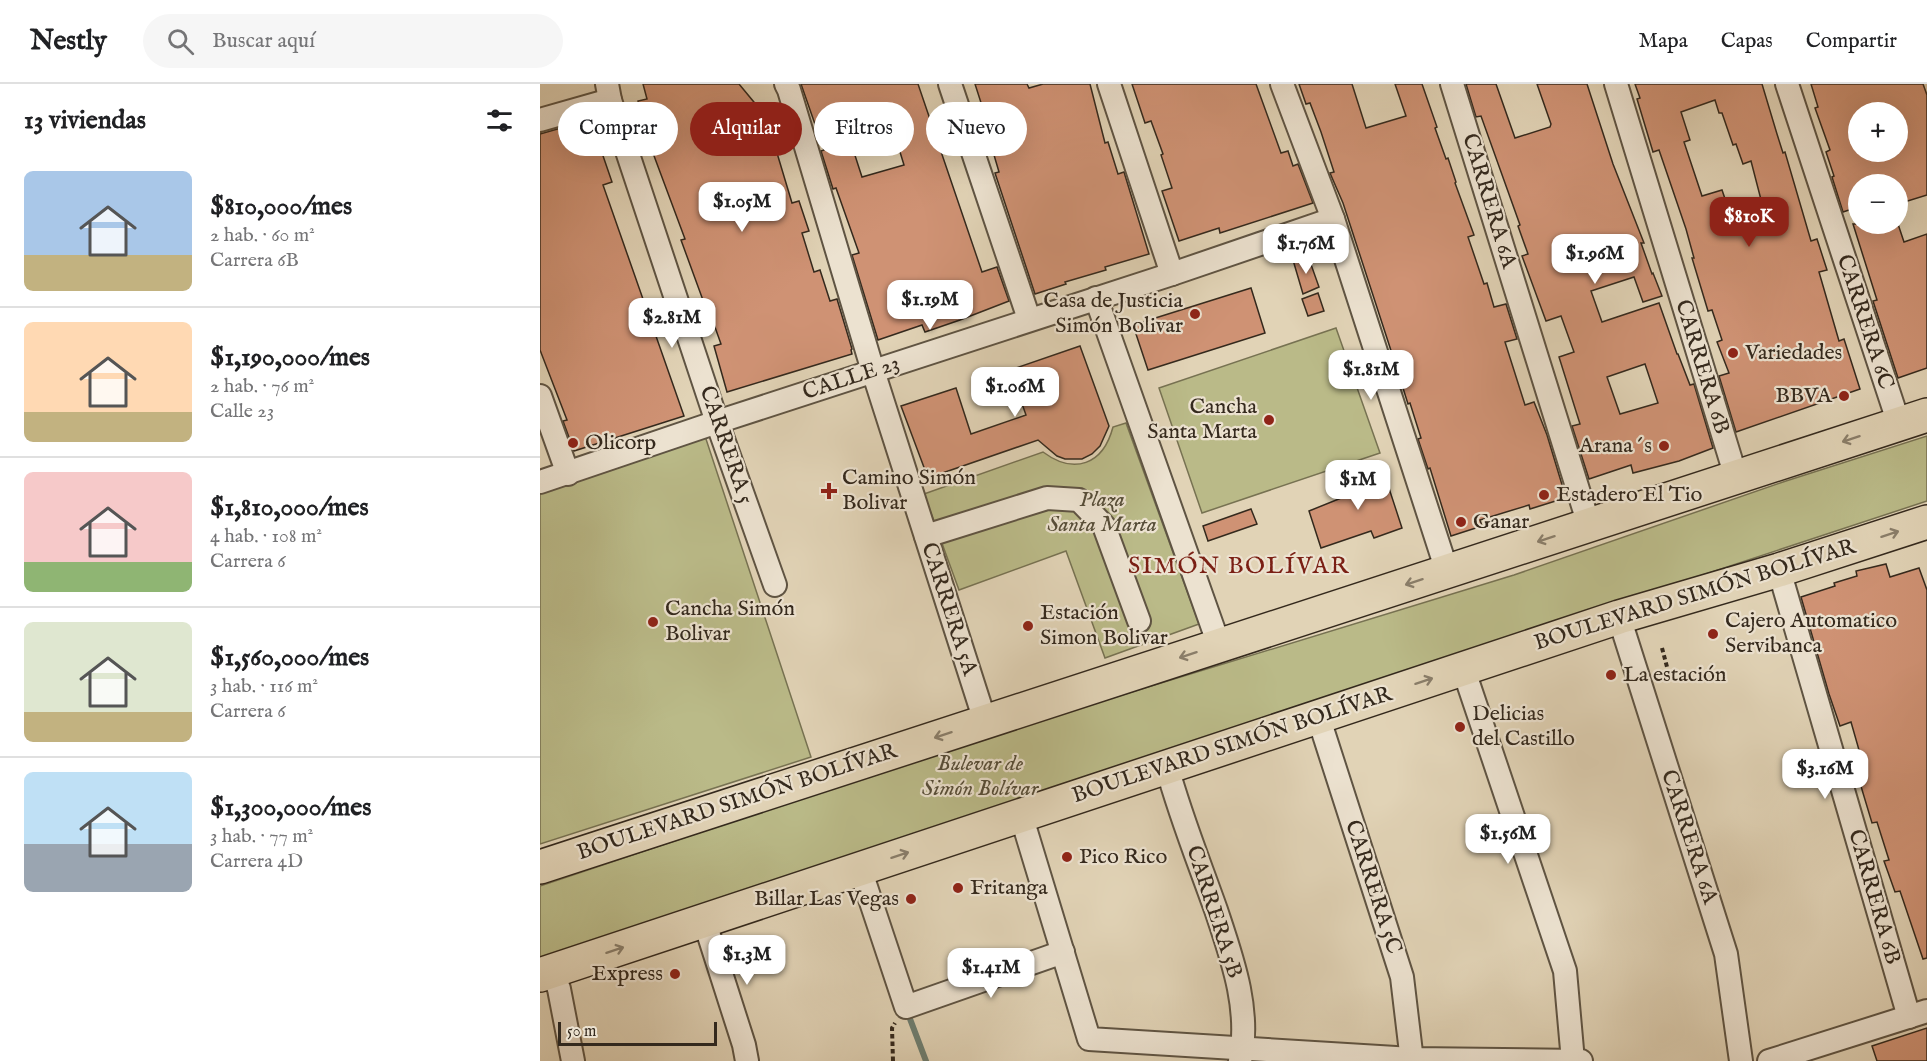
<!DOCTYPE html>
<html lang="es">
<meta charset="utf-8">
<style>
:root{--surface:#fff;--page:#f6f6f6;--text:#202124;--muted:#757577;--line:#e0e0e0;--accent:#8f2418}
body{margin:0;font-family:"IM FELL English",serif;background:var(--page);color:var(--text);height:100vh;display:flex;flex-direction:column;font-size:22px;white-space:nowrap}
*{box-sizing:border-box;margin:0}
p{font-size:20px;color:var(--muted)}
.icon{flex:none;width:33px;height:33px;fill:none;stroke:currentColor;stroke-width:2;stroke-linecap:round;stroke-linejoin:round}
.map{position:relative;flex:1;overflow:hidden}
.panel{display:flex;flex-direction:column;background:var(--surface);width:540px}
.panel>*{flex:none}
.top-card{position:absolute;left:18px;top:18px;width:570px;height:54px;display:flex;gap:12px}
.tools{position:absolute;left:1308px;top:18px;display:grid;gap:12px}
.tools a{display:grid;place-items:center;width:60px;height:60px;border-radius:50%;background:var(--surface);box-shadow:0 6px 24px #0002;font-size:30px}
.scale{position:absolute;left:18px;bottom:15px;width:159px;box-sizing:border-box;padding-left:6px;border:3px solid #34291d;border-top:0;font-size:16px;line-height:21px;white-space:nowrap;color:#34291d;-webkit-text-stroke:4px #ece2d0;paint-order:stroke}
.price{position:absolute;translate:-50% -51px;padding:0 14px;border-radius:12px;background:#fff;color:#222;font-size:20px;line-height:39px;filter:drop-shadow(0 2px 3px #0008)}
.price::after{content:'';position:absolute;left:50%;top:36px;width:18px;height:14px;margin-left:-9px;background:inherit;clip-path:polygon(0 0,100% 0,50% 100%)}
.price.active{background:var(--accent);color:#fff}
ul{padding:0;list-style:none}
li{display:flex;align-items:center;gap:18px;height:150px;padding:0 24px}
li+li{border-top:2px solid var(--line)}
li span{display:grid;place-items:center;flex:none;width:168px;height:120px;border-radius:9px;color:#555}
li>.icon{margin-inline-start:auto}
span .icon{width:72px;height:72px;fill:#fffc;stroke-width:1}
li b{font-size:26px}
h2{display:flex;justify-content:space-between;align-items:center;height:72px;padding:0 24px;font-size:26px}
.pill{padding:0 21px;border-radius:27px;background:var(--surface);box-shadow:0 6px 24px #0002;font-size:21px;line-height:54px}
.pill.active{background:var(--accent);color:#fff}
header{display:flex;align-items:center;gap:36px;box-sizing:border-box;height:84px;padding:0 30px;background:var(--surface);border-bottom:2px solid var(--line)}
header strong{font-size:28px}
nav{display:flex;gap:33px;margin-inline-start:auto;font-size:21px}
.search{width:420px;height:54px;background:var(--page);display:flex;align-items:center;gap:15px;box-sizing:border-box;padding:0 21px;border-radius:33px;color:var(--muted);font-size:22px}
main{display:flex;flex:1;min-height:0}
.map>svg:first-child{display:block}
.green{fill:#baba88;stroke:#777252;stroke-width:1.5}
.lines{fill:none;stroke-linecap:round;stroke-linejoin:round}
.stream{stroke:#6e7f72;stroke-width:6}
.building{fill:#cf9274;stroke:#34291d;stroke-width:1.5;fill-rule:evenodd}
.minor-casing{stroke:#5f5443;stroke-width:26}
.highway-casing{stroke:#34291d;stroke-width:36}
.path{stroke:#34291d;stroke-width:4;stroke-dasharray:4.5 3;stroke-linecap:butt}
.minor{stroke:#ece2d0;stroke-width:22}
.highway{stroke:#e1d3b6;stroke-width:33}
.oneway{stroke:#8a7e6a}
.poi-dot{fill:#8f2418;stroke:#ece2d0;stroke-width:2}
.labels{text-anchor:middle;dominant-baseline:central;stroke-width:4.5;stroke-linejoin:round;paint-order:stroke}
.street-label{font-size:22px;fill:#34291d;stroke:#ece2d0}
.poi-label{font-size:22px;fill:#34291d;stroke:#ece2d0;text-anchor:start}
.park-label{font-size:22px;font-style:italic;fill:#564d38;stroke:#ece2d0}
.neighbourhood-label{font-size:24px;letter-spacing:1.5px;fill:#7a1f14;stroke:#ece2d0}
</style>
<header>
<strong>Nestly</strong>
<div class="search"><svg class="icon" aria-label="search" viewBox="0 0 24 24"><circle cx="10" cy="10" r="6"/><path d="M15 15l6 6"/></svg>Buscar aquí</div>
<nav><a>Mapa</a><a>Capas</a><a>Compartir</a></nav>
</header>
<main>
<section class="panel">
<h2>13 viviendas<svg class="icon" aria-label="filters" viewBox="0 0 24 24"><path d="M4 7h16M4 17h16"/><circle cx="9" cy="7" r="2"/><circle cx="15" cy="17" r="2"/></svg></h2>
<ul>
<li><span style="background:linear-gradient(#a9c7e8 70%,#c2b280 0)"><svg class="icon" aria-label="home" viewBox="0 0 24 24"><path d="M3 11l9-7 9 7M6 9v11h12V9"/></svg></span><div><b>$810,000/mes</b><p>2 hab. · 60 m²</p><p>Carrera 6B</p></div></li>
<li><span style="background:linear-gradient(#ffd9b3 75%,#c2b280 0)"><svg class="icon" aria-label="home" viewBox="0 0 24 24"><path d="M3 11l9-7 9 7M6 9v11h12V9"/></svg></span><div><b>$1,190,000/mes</b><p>2 hab. · 76 m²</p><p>Calle 23</p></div></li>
<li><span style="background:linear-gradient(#f6c9c9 75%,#8fb573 0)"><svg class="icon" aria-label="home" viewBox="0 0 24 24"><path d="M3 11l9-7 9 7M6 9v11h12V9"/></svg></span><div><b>$1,810,000/mes</b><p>4 hab. · 108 m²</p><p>Carrera 6</p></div></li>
<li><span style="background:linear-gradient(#dfe7d0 75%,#c2b280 0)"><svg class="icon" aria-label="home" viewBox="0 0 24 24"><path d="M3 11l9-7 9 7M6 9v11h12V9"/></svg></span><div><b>$1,560,000/mes</b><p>3 hab. · 116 m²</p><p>Carrera 6</p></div></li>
<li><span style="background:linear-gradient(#bfe0f5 60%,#9aa5b1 0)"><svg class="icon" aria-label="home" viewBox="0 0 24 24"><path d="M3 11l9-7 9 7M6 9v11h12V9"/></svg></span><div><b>$1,300,000/mes</b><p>3 hab. · 77 m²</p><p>Carrera 4D</p></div></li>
</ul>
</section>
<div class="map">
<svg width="1387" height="977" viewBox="0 0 1387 977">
<rect width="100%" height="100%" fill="#e1d3b6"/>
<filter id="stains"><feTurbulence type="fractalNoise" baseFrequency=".00333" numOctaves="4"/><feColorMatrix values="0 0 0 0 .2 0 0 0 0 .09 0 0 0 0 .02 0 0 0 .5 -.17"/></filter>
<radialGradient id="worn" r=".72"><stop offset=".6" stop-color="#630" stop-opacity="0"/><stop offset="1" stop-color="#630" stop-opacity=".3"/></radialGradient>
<g class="green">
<path d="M796 244 840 369 662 429 619 304Z"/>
<path d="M586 339 659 540 565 574 526 467 419 506 384 410 503 368C534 391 563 381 573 343Z"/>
<path d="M164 349 271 673 0 760V402Z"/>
<path d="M1387 352V417L0 874V802L448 652 974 491 1246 397Z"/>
</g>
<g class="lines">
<path class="stream" d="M367 927 386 977"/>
</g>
<g class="building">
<path d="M103 0H199L218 23 228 50 231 49 252 119 259 117 269 147 262 149 274 188 280 186 290 217 297 215 312 265 311 266 312 270 187 308 174 262 181 260 166 218 164 219 141 156 145 155 107 53 98 17 107 15Z"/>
<path d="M261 0H378L442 188 457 183 469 217 420 236 385 248 382 241 338 256 312 171 319 169 296 104 293 105 281 67 284 66ZM352 42 364 81 322 93 310 56Z"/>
<path d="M435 0H487L489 4 503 0H550L565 59 568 58 578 90 584 88 609 170 565 183 566 186 525 198 526 200 495 210 455 89 459 88 449 54 452 53Z"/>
<path d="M592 0H716L741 69 748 67 753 82 758 80 773 119 680 149 679 144 639 157 622 107 632 104 621 71 623 70 611 37 605 39Z"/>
<path d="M759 0H812L826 44 866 32 855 0H882L897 43 895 44 906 75 908 74 916 98 915 99 934 151 928 153 944 200 947 199 954 223 966 220 977 255 965 258 985 321 994 318 1007 351 1023 404 1019 405 1022 415 990 425 989 421 940 436 942 442 911 452 890 384 888 385 878 355 881 354 870 319 868 320 857 285 803 119 790 89 794 88 781 48 770 19 766 20Z"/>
<path d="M926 0H956L975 54 1010 43 1011 40 997 0H1047L1073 80 1104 159H1101L1112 190 1113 189 1122 212 1103 218 1094 193 1051 207 1062 238 1119 219 1137 270H1138L1150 301 1154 300 1173 364 1139 377 1093 389 1091 381 1049 395 1032 342 1040 340 1019 273 1034 268 1021 232 1006 237 982 172 988 170 978 142 980 141 941 32 936 33ZM1105 280 1118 319 1080 330 1067 293Z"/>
<path d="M1095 0H1222L1237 50 1243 69 1245 68 1271 157 1277 155 1287 186 1279 188 1299 257 1304 255 1320 305 1196 348 1179 292 1189 289 1177 258 1182 256 1172 226 1168 227 1152 174H1154L1146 145 1119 66 1113 68 1097 15 1100 14ZM1175 16 1179 29H1182L1193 61 1196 60 1203 80 1211 77 1226 135 1195 144 1182 106 1162 112 1144 58 1150 56 1141 28Z"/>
<path d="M1271 0H1383L1387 11V111L1358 120V100H1318V123L1303 128 1292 93 1294 92 1286 68 1290 66 1275 24 1278 23ZM1318 28H1358V68H1318Z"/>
<path d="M42 38 52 69 61 66 72 98 63 101 144 332 34 367 23 337 27 336 0 266V50Z"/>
<path d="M1313 140H1358L1364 158 1387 150V284L1358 294 1333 217 1337 216Z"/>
<path d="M768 172 779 203 763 210 753 176Z"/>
<path d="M711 204 725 249 608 286 593 241Z"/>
<path d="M778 209 784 227 768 232 762 215Z"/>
<path d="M540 262 569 342 560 362 552 370 542 375H525L517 372 498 356 388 394 361 322 416 304 431 350 486 331 470 286Z"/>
<path d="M834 377 839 391 844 389 862 444 834 454 831 447 781 464 769 427 821 406 813 385Z"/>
<path d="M711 425 717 440 668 457 663 442Z"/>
<path d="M1346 480 1350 493 1379 484 1387 506V874L1383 875 1360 807 1355 808 1344 777 1349 776 1337 738 1332 739 1323 709 1313 675 1321 673 1311 638 1300 642 1289 610 1261 513 1295 502 1294 499 1317 492 1316 487Z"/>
<path d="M1387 944V977H1337L1332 962Z"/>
</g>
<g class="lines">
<g class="minor-casing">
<g id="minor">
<path d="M67 0 70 16 177 338 235 501"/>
<path d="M246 0 249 6 333 287 445 637"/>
<path d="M410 0 489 235"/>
<path d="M569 0 632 190"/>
<path d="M742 0 793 135 907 487"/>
<path d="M912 0 1049 441"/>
<path d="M1076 0 1196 393"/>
<path d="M1247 0 1359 340"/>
<path d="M0 36 70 16"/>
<path d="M556 214 679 561"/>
<path d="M0 312 28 390"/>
<path d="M0 398 177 338 632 190 793 135"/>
<path d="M386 452 507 414 539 416 564 442 599 537"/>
<path d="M1239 486 1369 933"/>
<path d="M1079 533 1186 870 1201 977"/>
<path d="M923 584 1025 887 1033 977"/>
<path d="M778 632 862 893 872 977"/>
<path d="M627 683C640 731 659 778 676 826 692 874 711 926 700 977"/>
<path d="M481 731 549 955 872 975 1041 977"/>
<path d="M320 785 366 923 523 868"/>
<path d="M164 836 204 961 207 977"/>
<path d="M12 887 19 905 33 977"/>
<path d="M1229 977 1387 927"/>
</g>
</g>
<g class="highway-casing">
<g id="highway">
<path d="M0 783 1387 331"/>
<path d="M0 891 1079 533 1239 486 1387 438"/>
</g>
</g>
<g class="path">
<path d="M1122 564 1127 583"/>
<path d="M353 977 352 944 355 939"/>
</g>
<use href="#minor" class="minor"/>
<use href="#highway" class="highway"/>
</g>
<defs><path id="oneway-shaft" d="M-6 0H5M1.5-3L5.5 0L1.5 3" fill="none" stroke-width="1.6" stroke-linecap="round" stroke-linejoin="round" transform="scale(1.5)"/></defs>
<g class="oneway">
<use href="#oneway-shaft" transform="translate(1311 355) rotate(162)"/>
<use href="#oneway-shaft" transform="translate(1350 450) rotate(-18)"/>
<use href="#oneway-shaft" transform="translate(1006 455) rotate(162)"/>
<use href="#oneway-shaft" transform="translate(874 498) rotate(162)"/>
<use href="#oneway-shaft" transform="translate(648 571) rotate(162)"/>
<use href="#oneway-shaft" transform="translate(884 597) rotate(-18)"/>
<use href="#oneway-shaft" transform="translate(403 651) rotate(162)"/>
<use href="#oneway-shaft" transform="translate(360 771) rotate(-18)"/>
<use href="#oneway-shaft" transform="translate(75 866) rotate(-18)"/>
</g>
<g class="poi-dot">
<circle cx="655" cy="230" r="6"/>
<circle cx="1193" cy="269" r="6"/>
<circle cx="1304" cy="312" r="6"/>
<circle cx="729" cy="336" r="6"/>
<circle cx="33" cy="359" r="6"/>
<circle cx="1124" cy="362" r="6"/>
<path d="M286 398h6v6h6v6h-6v6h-6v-6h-6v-6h6z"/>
<circle cx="1004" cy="411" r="6"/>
<circle cx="921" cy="438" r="6"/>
<circle cx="113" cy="538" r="6"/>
<circle cx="488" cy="542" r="6"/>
<circle cx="1173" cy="550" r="6"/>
<circle cx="1071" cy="591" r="6"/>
<circle cx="920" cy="643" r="6"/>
<circle cx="527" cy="773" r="6"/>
<circle cx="418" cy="804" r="6"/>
<circle cx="371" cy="815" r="6"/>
<circle cx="135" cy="890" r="6"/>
</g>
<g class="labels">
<g class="street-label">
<text transform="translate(949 117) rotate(73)">CARRERA 6A</text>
<text transform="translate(1325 238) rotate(72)">CARRERA 6C</text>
<text transform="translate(1162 283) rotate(73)">CARRERA 6B</text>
<text transform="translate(311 294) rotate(-18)">CALLE 23</text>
<text transform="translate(186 361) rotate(71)">CARRERA 5</text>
<text transform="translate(1155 511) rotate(-17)">BOULEVARD SIMÓN BOLÍVAR</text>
<text transform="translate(409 525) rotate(72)">CARRERA 5A</text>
<text transform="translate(692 661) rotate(-18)">BOULEVARD SIMÓN BOLÍVAR</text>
<text transform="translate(197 718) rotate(-18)">BOULEVARD SIMÓN BOLÍVAR</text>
<text transform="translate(1149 753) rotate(72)">CARRERA 6A</text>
<text transform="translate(833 803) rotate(72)">CARRERA 5C</text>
<text transform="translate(1334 813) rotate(74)">CARRERA 6B</text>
<text transform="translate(674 828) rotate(72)">CARRERA 5B</text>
</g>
<g class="poi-label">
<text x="643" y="217" text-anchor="end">Casa de Justicia<tspan x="643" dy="25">Simón Bolivar</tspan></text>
<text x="1205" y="269">Variedades</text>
<text x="1292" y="312" text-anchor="end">BBVA</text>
<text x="717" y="323" text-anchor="end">Cancha<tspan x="717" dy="25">Santa Marta</tspan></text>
<text x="45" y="359">Olicorp</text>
<text x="1112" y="362" text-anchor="end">Arana´s</text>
<text x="302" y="394">Camino Simón<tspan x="302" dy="25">Bolivar</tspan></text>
<text x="1016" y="411">Estadero El Tio</text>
<text x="933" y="438">Ganar</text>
<text x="125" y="525">Cancha Simón<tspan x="125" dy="25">Bolivar</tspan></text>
<text x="500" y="529">Estación<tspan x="500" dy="25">Simon Bolivar</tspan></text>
<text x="1185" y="537">Cajero Automatico<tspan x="1185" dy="25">Servibanca</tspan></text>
<text x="1083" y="591">La estación</text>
<text x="932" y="630">Delicias<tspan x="932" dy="25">del Castillo</tspan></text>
<text x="539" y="773">Pico Rico</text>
<text x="430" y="804">Fritanga</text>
<text x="359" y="815" text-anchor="end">Billar Las Vegas</text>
<text x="123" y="890" text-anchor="end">Express</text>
</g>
<g class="park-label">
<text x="562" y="416">Plaza<tspan x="562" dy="25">Santa Marta</tspan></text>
<text x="440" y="680">Bulevar de<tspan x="440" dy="25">Simón Bolívar</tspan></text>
</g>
<g class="neighbourhood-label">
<text x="699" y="482">SIMÓN BOLÍVAR</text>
</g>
</g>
<rect width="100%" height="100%" filter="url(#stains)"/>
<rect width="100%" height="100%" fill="url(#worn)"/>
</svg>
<div class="tools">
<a>+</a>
<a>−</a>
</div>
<div class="scale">50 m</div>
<b class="price" style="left:202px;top:149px">$1.05M</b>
<b class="price active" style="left:1209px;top:164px">$810K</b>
<b class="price" style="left:766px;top:191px">$1.76M</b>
<b class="price" style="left:1055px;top:201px">$1.96M</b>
<b class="price" style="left:390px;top:247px">$1.19M</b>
<b class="price" style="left:132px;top:265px">$2.81M</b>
<b class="price" style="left:831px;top:317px">$1.81M</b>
<b class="price" style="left:475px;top:334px">$1.06M</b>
<b class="price" style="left:818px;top:427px">$1M</b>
<b class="price" style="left:1285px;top:716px">$3.16M</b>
<b class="price" style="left:968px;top:781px">$1.56M</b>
<b class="price" style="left:207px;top:902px">$1.3M</b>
<b class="price" style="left:451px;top:915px">$1.41M</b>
<div class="top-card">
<a class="pill">Comprar</a>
<a class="pill active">Alquilar</a>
<a class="pill">Filtros</a>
<a class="pill">Nuevo</a>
</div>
</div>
</main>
